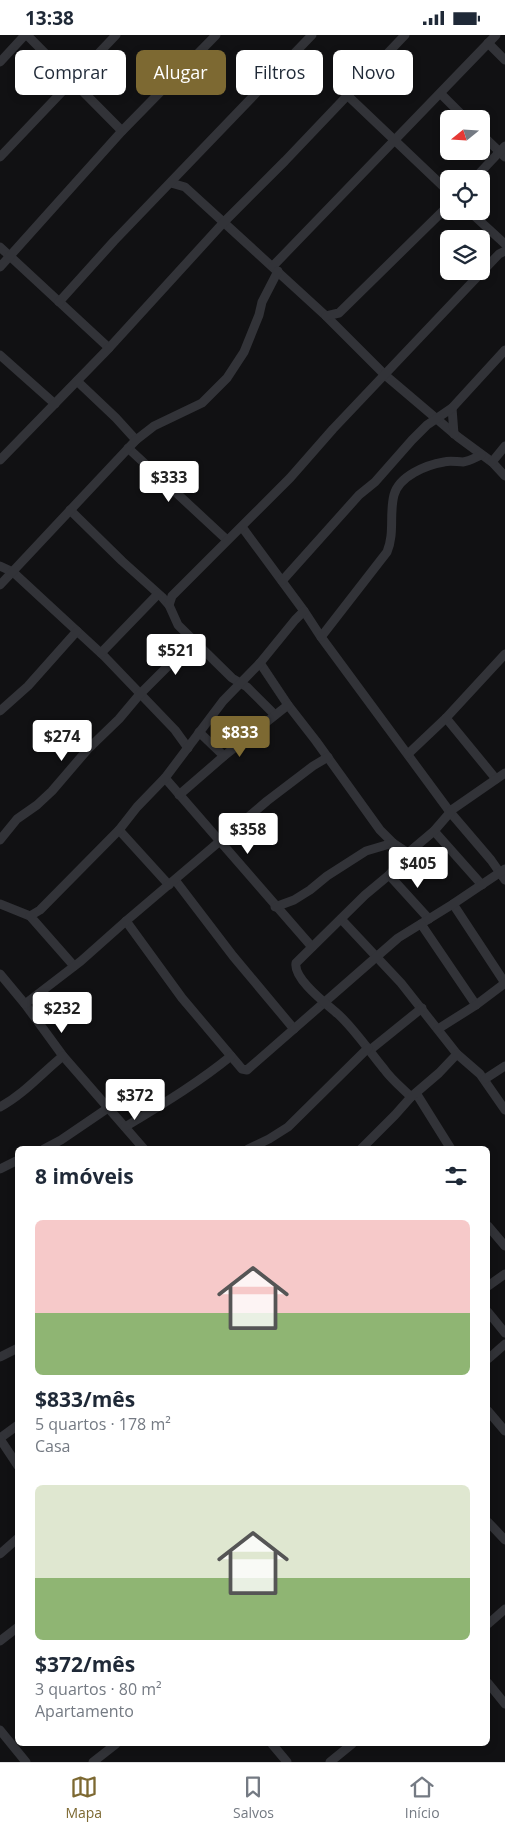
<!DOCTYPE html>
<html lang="pt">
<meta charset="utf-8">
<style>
:root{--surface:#fff;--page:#f2f2f3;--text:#1f2937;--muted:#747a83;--line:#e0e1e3;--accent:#7d6932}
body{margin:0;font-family:"Open Sans",sans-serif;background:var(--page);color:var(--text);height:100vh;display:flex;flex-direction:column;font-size:19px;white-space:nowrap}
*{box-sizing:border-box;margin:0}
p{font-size:16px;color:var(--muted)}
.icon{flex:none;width:28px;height:28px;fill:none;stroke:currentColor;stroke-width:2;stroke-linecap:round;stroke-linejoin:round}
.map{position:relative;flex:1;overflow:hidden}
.sheet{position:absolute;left:15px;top:1111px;width:475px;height:600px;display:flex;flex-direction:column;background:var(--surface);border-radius:8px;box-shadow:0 2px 8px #0003}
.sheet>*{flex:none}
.top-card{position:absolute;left:15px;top:15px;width:475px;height:45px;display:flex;gap:10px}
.needle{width:32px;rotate:252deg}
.controls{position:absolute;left:440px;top:75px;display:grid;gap:10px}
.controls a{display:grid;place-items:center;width:50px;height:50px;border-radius:8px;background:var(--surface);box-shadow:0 2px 8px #0003;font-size:25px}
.price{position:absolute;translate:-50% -42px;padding:0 11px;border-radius:5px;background:#fff;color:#222;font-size:16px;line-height:32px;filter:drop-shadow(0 1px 2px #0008)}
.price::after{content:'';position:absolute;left:50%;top:30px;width:15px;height:11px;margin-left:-8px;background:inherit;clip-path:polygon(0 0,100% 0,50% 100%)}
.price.on{background:var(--accent);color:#fff}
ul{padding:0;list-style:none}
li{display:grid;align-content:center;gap:10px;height:265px;padding:0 20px}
li span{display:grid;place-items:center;height:155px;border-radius:8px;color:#555}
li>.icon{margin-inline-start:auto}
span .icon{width:90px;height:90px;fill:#fffc;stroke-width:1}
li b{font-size:21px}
h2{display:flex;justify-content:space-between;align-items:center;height:60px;padding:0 20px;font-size:21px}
.pill{padding:0 18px;border-radius:8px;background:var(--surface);box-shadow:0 2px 8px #0003;font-size:18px;line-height:45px}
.pill.on{background:var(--accent);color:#fff}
.status{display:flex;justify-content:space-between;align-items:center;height:35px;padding:0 25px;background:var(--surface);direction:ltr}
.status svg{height:14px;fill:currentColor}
.tabs{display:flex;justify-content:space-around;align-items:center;height:70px;border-top:1px solid var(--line);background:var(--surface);font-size:14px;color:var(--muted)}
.tabs a{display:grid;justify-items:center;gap:2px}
.tabs .on{color:var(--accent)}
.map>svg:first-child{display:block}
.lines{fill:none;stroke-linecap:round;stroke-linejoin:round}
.minor{stroke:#323338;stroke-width:9}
</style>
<div class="status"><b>13:38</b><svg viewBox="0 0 49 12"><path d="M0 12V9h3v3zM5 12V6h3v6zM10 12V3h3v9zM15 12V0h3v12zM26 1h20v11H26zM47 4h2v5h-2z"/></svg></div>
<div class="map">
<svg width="505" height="1727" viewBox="0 0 505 1727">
<rect width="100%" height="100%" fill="#111113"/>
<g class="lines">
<g class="minor">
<path d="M27 0 122 96"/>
<path d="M488 8 505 25"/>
<path d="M0 27 25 0"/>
<path d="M441 59 466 84"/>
<path d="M347 60 449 157"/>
<path d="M481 99 505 122"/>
<path d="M0 122 116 0"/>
<path d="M474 144 505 111"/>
<path d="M171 148 185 152 326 281 385 340 458 402 492 427 505 441"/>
<path d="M469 176 505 209"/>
<path d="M0 212 109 313"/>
<path d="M273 231 496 0"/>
<path d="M0 232 122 96 216 0"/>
<path d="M59 267 114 206 312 0"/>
<path d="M326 281 339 278 449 170"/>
<path d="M0 320 55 369"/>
<path d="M77 346 116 383 136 405"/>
<path d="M452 373 454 399"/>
<path d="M128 413 227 505"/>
<path d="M0 425 109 313 224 187 285 126 405 0"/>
<path d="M492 427 505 411"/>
<path d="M70 475 122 526 162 562 169 570 178 590 232 643 247 652 275 680"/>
<path d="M242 492 304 576 321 602 450 777 491 825 505 845"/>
<path d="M0 531 13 537 104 621 175 695 188 713"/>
<path d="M282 546 359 460 375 447 412 405 427 390 452 373 505 315"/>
<path d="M0 550 136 405 154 391 202 368 227 343 244 317 259 280 262 267 278 236"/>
<path d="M169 570 172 561 290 443 333 394 499 219 505 216"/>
<path d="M321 602 387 517C395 498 389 479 394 460 399 441 426 430 444 427 450 425 457 427 463 427 470 426 476 422 481 420"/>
<path d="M101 618 158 559"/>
<path d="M260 628 288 670 316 706 380 795 393 808 408 818"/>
<path d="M0 676 28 651 77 596"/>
<path d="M446 683 496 744"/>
<path d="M199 697 224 721"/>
<path d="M408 719 446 683 505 619"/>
<path d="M165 743 312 912"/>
<path d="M179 760 224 721 288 670"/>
<path d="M119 795 169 850"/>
<path d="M434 796 482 850"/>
<path d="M0 805 17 784 37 770 52 756 88 714 119 684 140 659 194 605"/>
<path d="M389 840 429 884"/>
<path d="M175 845 233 921 294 994"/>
<path d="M0 869 30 881"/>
<path d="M453 869 505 948"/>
<path d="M275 872 294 865 310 855 327 841 366 816 393 808"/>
<path d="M341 884 401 948 457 1019 480 1039 505 1075"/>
<path d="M126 886 182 963 242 1034 247 1035 398 903 453 869 505 834"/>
<path d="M421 889 476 970"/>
<path d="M74 931 30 881 40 875 119 795 137 772 165 743 223 666 260 628 295 585 304 576"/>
<path d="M0 939 25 969 63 1021 144 1114"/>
<path d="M25 969 81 926 126 886 267 766 313 731 328 722"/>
<path d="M438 994 476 970 505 948"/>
<path d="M370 1015 422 973"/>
<path d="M485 1044 505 1031"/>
<path d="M416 1058 451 1114"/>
<path d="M411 1062C402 1053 391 1044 384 1034 369 1016 356 996 339 980 328 970 293 944 296 928L365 860 389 840 408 818 434 796 453 774 505 738"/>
<path d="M0 1072C24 1059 42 1038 63 1021"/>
<path d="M125 1092C161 1070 198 1048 231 1021"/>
<path d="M44 1114 61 1105 108 1073"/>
<path d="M248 1114 269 1104 288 1092 368 1013"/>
<path d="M361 1114 395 1080 411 1062 439 1038 457 1019"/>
<path d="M0 1134 18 1125"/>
<path d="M488 1191 505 1211"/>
<path d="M488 1251 505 1239"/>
<path d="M488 1277 505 1298"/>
<path d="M0 1322 18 1313"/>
<path d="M488 1324 505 1309"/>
<path d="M488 1376 505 1396"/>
<path d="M0 1403 18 1390"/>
<path d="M0 1404 18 1431"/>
<path d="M488 1487 505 1505"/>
<path d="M0 1519 18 1503"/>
<path d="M488 1589 505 1574"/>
<path d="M0 1606 18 1592"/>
<path d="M488 1648 505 1669"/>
<path d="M0 1695 26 1727"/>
<path d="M272 1709 287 1727"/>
<path d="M93 1727 116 1709"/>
<path d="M330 1727 352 1709"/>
</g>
</g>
</svg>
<div class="controls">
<a><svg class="needle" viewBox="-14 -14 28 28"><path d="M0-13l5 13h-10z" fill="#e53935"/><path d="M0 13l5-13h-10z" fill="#747a83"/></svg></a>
<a><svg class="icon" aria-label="locate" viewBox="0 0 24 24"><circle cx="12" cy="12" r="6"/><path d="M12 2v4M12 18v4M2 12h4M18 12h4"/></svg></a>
<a><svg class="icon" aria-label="layers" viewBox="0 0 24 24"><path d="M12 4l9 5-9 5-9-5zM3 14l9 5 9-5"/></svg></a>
</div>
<b class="price" style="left:169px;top:468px">$333</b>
<b class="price" style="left:176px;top:641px">$521</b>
<b class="price on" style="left:240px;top:723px">$833</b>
<b class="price" style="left:62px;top:727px">$274</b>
<b class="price" style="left:248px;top:820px">$358</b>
<b class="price" style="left:418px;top:854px">$405</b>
<b class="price" style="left:62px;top:999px">$232</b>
<b class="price" style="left:135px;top:1086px">$372</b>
<div class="top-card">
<a class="pill">Comprar</a>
<a class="pill on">Alugar</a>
<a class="pill">Filtros</a>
<a class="pill">Novo</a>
</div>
<section class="sheet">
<h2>8 imóveis<svg class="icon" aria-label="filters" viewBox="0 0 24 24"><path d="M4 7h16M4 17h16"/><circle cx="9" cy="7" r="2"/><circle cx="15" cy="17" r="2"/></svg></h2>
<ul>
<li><span style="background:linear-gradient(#f6c9c9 60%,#8fb573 0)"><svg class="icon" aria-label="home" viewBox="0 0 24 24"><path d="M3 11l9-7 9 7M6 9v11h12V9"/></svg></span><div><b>$833/mês</b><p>5 quartos · 178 m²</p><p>Casa</p></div></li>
<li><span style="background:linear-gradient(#dfe7d0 60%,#8fb573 0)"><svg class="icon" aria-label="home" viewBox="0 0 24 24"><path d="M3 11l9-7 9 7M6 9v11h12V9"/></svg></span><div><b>$372/mês</b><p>3 quartos · 80 m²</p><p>Apartamento</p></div></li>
</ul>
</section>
</div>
<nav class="tabs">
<a class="on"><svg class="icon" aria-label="map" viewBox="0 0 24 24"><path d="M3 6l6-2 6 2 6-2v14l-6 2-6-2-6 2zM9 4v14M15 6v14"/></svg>Mapa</a>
<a><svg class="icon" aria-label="saved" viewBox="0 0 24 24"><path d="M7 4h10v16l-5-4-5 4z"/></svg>Salvos</a>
<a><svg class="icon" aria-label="home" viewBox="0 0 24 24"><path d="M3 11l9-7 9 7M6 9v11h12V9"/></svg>Início</a>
</nav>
